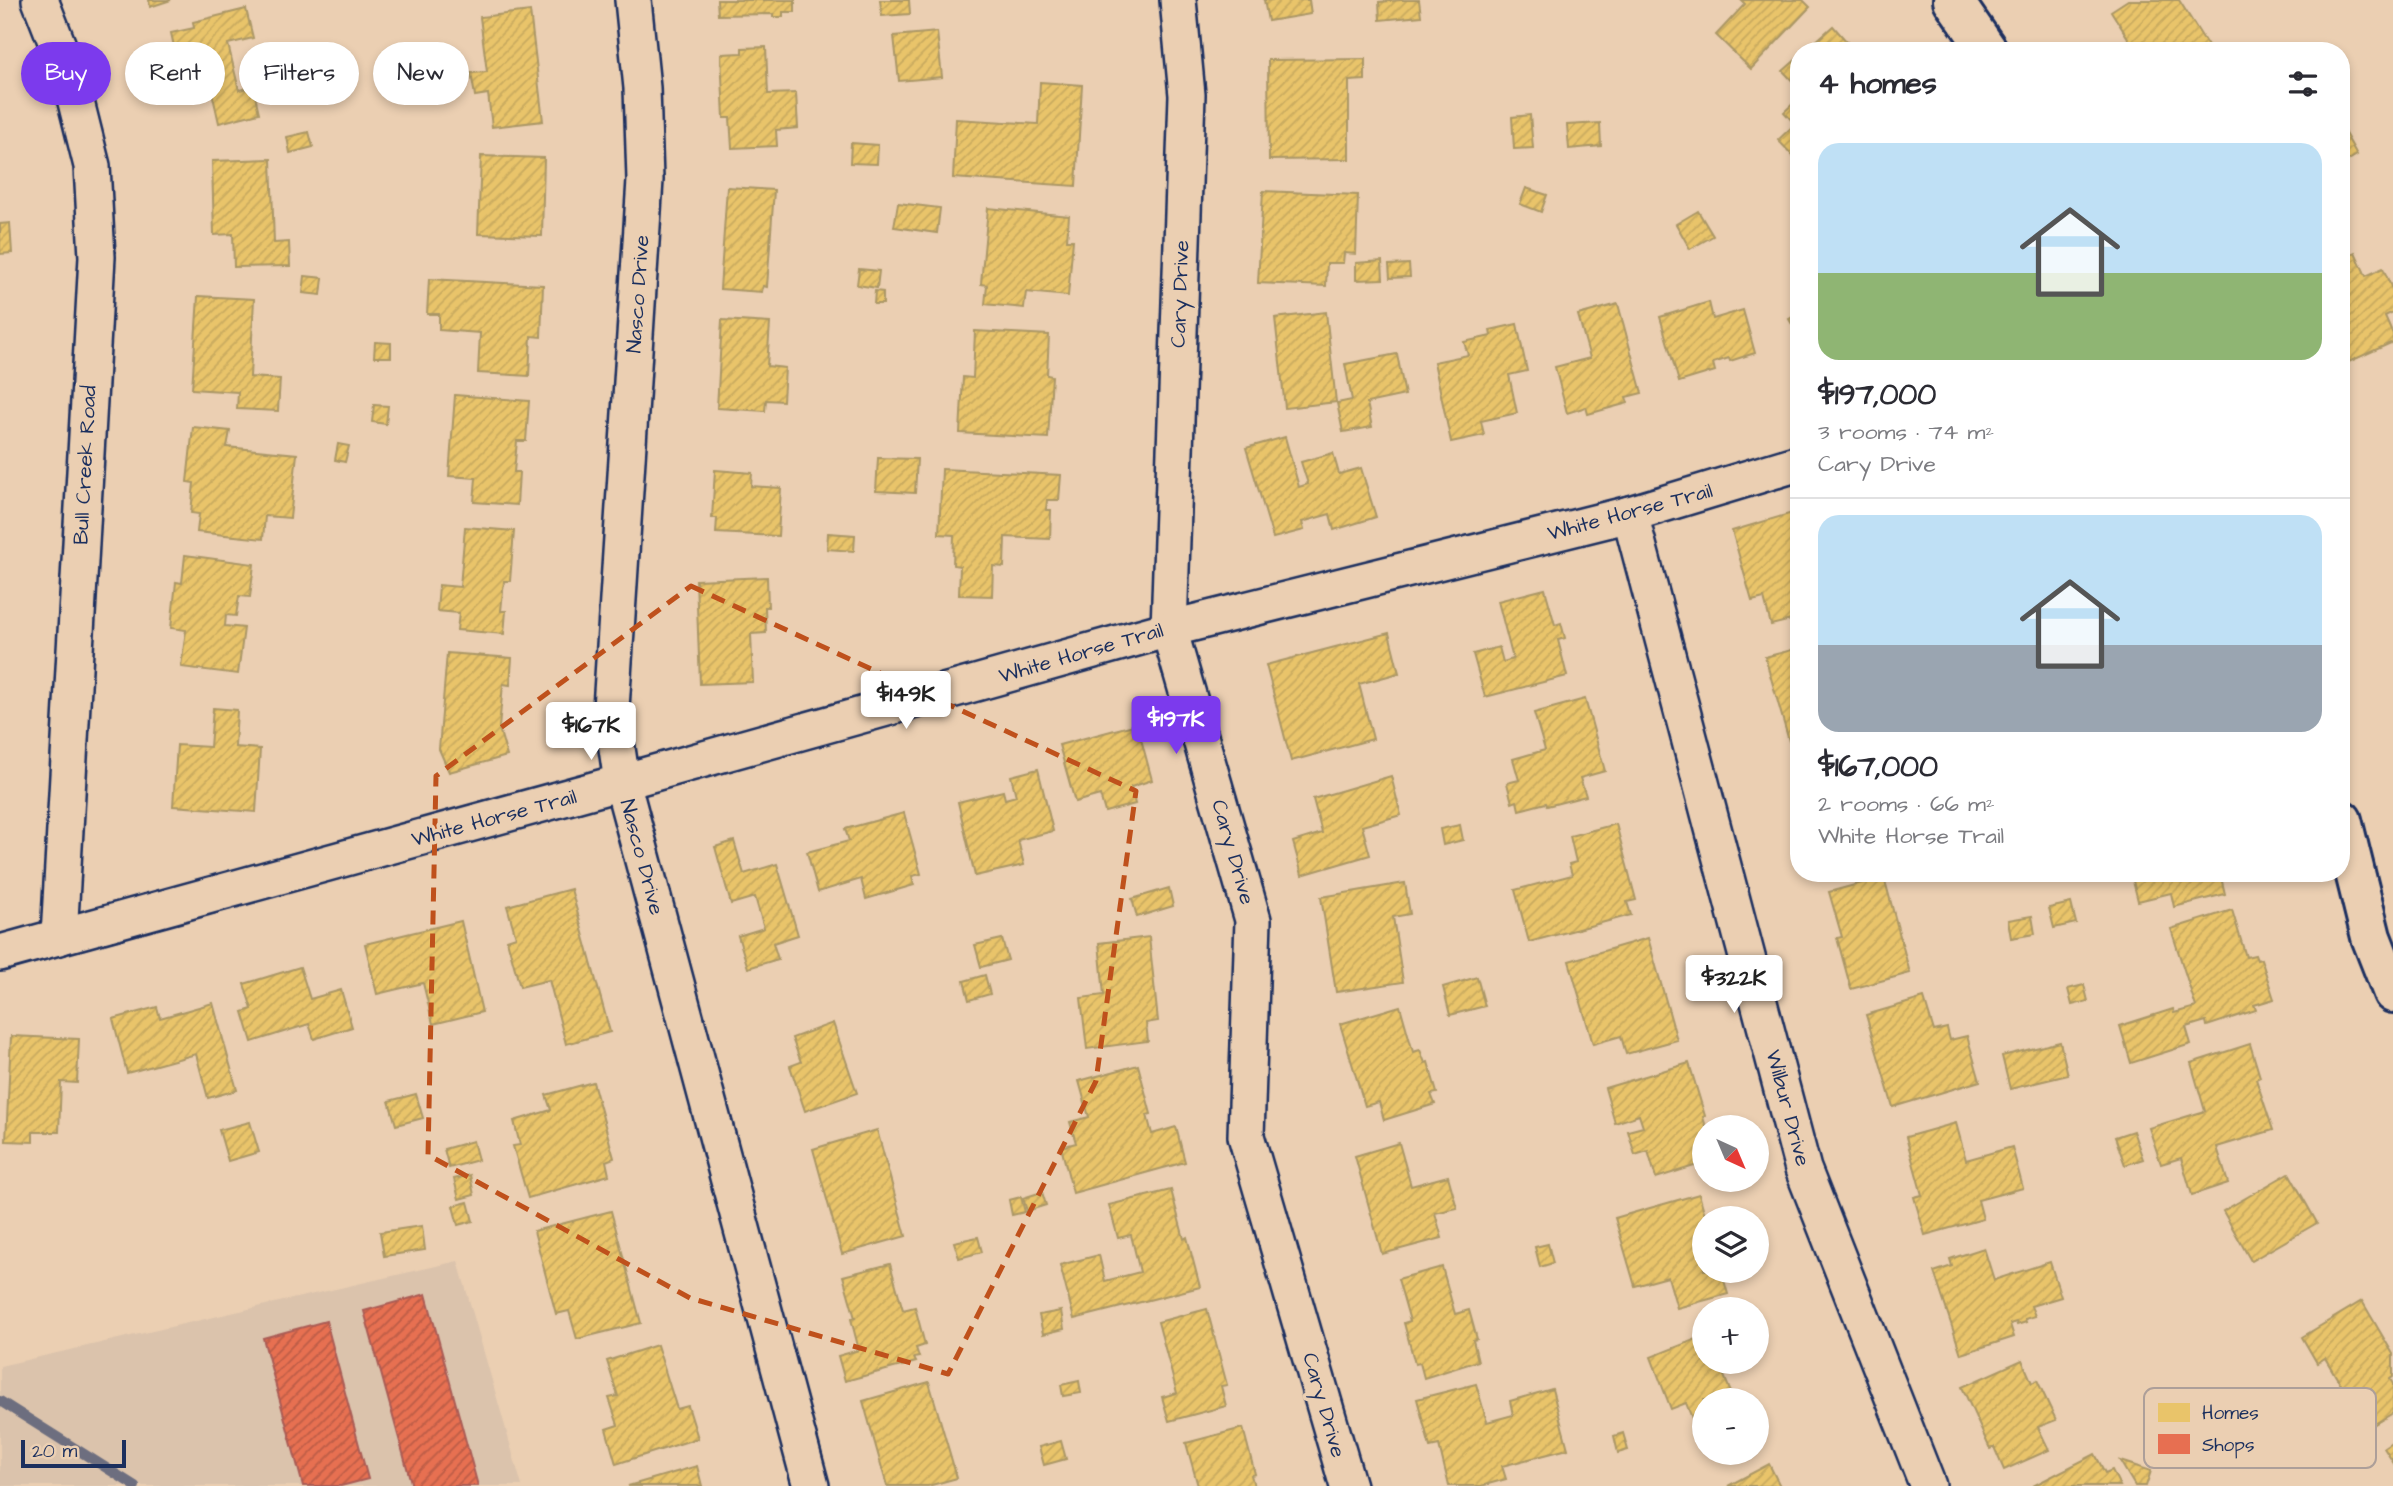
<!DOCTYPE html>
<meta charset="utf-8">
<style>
:root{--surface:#fff;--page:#f2f2f3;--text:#2b2b33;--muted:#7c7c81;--line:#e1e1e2;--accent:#7c3aed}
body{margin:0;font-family:"Architects Daughter",sans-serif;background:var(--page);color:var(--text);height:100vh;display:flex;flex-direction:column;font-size:26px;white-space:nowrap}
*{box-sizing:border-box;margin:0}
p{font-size:23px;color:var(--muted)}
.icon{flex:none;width:38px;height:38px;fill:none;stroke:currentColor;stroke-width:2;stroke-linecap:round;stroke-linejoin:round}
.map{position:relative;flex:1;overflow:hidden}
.drawer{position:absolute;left:1790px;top:42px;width:560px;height:840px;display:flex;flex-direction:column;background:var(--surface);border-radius:28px;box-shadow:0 4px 10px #0003}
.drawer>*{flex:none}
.hud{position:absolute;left:21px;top:42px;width:665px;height:63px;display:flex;gap:14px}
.needle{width:46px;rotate:136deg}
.controls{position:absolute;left:1692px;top:1115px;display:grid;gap:14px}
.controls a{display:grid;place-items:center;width:77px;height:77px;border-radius:50%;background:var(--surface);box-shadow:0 4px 10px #0003;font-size:35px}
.scale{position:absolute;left:21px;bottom:18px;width:105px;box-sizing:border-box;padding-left:7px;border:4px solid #1b2f5e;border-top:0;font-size:19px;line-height:24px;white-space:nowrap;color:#1b2f5e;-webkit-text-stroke:5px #ebcfb2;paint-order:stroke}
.price{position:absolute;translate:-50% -60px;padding:0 16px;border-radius:7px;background:#fff;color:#222;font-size:23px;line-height:46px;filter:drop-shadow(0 2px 4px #0008)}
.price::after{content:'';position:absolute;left:50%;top:42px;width:21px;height:16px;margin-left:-10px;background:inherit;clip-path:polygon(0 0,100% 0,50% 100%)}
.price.selected{background:var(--accent);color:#fff}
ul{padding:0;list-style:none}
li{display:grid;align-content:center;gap:14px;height:371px;padding:0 28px}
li+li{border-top:2px solid var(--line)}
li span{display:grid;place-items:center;height:217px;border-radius:21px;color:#555}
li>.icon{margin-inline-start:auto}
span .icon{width:126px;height:126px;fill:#fffc;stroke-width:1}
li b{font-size:30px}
h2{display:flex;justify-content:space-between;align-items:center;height:84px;padding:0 28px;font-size:30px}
.tag{padding:0 24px;border-radius:32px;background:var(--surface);box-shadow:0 4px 10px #0003;font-size:24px;line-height:63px}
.tag.selected{background:var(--accent);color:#fff}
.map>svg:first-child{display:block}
.built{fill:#dbc3ac}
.homes{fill:url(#homes-hatch);stroke:#ab9766;stroke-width:2}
.shops{fill:url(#shops-hatch);stroke:#aa5c55;stroke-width:2}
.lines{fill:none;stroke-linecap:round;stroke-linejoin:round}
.stream{stroke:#6d6e7f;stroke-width:10}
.street-casing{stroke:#1b2f5e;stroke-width:40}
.secondary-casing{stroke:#1b2f5e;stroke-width:44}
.street{stroke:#ebcfb2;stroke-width:35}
.secondary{stroke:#ebcfb2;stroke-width:38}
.marked{fill:none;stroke:#bf511c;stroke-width:5;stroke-dasharray:14 9;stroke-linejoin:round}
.labels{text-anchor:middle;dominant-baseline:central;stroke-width:7;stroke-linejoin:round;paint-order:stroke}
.street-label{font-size:21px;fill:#1b2f5e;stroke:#ebcfb2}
.key{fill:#ebcfb2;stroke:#ad9f99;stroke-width:2}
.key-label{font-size:19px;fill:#1b2f5e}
</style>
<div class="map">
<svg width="2393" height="1486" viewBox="0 0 2393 1486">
<defs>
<pattern id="homes-hatch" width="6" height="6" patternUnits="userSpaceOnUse" patternTransform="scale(1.75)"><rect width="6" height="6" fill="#e9c46a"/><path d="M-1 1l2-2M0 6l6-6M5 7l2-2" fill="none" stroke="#c7a95e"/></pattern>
<pattern id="shops-hatch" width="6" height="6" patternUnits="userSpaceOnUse" patternTransform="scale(1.75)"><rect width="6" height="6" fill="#e76f51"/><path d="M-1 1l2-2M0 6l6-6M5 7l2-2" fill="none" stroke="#ba5c46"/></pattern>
</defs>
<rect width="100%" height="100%" fill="#ebcfb2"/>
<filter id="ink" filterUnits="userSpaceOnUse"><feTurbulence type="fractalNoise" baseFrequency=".0143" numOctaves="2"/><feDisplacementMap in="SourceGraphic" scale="14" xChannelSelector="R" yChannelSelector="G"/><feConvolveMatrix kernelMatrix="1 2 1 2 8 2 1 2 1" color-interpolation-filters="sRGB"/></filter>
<g filter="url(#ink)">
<path class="built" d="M458 1261 522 1486H0V1366Z"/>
<g class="homes">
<path d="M149 0H171L150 7Z"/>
<path d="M717 0H795V12H783V17H773V14L718 15Z"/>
<path d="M880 0H909L910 14 882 16Z"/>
<path d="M1264 0H1309L1311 14 1268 21Z"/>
<path d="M1401 0H1419L1421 16 1380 20 1379 2Z"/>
<path d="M1741 0H1803L1810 7 1751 69 1716 35 1745 4Z"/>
<path d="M2128 0H2179L2211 51H2144L2139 42 2133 46 2111 11Z"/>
<path d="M246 9 253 38 228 44 239 90 253 87 259 113 219 123 212 92 203 93 204 99 195 101 194 96 175 101 169 75 180 73 171 33 194 28 193 22Z"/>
<path d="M530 11 543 121 492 127 488 94 475 96 471 73 487 72 480 17Z"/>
<path d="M1833 26 1855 51H1805Z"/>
<path d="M937 32 942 77 899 81 894 36Z"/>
<path d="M296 42 300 60 280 65 275 46Z"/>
<path d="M766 47 768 94 796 93 798 128 776 130 777 146 732 148 730 118H724L721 54 742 53V48Z"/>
<path d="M1799 57V88L1783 71Z"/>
<path d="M1365 59V80L1349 81V159L1269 160 1268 60Z"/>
<path d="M1040 82 1082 85 1076 186 953 178 956 119 1038 124Z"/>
<path d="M1799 98V155L1793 156 1778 140 1795 124 1784 112Z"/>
<path d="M1530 115 1533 148 1514 149 1512 117Z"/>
<path d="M1600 123 1601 146 1569 149 1567 125Z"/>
<path d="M2342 128 2357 155 2342 164Z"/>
<path d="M309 132 313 147 290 153 287 137Z"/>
<path d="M851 143 878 145 877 164 850 163Z"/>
<path d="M481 156 544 158 542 236 478 234Z"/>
<path d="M271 159 274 243 289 242 290 266 234 267 233 234 214 235 212 161Z"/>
<path d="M727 187 774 190 767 287 763 286 762 292 720 289Z"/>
<path d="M1526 188 1547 195 1541 212 1520 204Z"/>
<path d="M1263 191 1358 195 1356 254 1344 253 1343 263H1327L1326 286 1258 283Z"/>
<path d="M898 203 940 208 937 233 894 227Z"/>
<path d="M988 208 1069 216 1067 240H1073L1068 296 1026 292 1024 308 985 304 987 285 981 284Z"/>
<path d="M1698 211 1713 236 1690 249 1676 224Z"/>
<path d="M10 223 12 253 0 254V224Z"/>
<path d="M2355 252 2366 276 2383 268 2393 291V312L2385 316 2393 334V342L2342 365V258Z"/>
<path d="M1382 261 1383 279 1356 280V263Z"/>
<path d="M1409 264 1410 277 1390 278 1389 265Z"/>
<path d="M859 269 879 271 877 288 857 285Z"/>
<path d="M305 276 323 278 321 295 303 293Z"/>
<path d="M429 279 543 285 541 337 531 336 529 376 478 373 480 333 439 330V314H427Z"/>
<path d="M875 291 883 292V304H874Z"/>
<path d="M198 296 254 299 250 377 280 379 278 411 237 409 238 392 192 389Z"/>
<path d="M1709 302 1713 319 1743 310 1755 353 1730 361 1729 358 1713 363 1715 371 1679 382 1660 317Z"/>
<path d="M1618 304 1642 393 1626 397 1628 403 1588 414 1586 407 1567 413 1555 367 1590 358 1578 315Z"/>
<path d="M1326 312 1336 402 1285 408 1275 318Z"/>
<path d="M1799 313V336L1789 319Z"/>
<path d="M722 320 770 323 767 366 785 368 783 401 766 400 765 411 717 408Z"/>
<path d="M1517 324 1527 371 1509 375 1517 413 1481 421 1484 435 1451 442 1434 362 1468 355 1464 342 1491 336 1490 330Z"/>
<path d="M975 331 1049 335 1047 375 1052 376 1048 438 960 433 963 377 973 378Z"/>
<path d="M375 342 391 343V357H374Z"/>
<path d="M1397 354 1405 395 1367 403 1372 427 1343 432 1337 403 1352 400 1345 364Z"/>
<path d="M455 395 529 401 526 441H517L514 472H519L517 505 474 502 476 478 449 476Z"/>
<path d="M374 405 388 406 386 424 372 422Z"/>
<path d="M193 427 230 431 227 447 297 454 290 518 265 516 263 539 197 532 199 514 191 513 194 483 187 482Z"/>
<path d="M1285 437 1299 487 1308 484 1301 462 1333 453 1339 474 1361 468 1376 517 1334 530 1330 514 1302 522 1304 530 1273 538 1246 448Z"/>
<path d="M338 444 349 446 345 462 335 460Z"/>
<path d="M878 458 917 459 915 493 876 491Z"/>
<path d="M942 469 1061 475 1059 500H1047L1046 510H1051L1050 539 1005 537 1004 567 993 566 992 596 959 595 960 566 953 565 954 535 939 534Z"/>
<path d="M715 470 752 473 751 486 781 488 778 536 716 533 717 518H712Z"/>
<path d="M1799 511V618L1771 625 1764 598 1752 601 1732 531Z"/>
<path d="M465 527 514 531 510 581H504L501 611H506L504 634 457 630 459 613 437 611 439 585 460 587Z"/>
<path d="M828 533 855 535 854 551 827 549Z"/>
<path d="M185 555 254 564 250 597 239 596 236 616 226 615 225 626 244 628 238 674 181 667 186 630 171 628 176 582 182 583Z"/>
<path d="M767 577 768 607H765L766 633 751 634 753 682 700 684 696 580Z"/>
<path d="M1545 589 1555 625 1561 623 1565 638 1558 640 1567 676 1485 697 1473 654 1499 647 1503 662 1513 659 1498 601Z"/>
<path d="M1389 633 1399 673 1359 684 1373 739 1291 761 1266 665Z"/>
<path d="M1799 648V738L1789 741 1765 657Z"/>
<path d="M447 653 512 658 510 685 503 684 499 728 507 756 449 772 439 749Z"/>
<path d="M1585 699 1605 771 1580 778 1586 796 1547 806 1546 803 1519 810 1517 801 1512 803 1507 783 1519 780 1513 759 1545 750 1534 713Z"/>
<path d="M213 708 237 710 235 747 260 749 256 812 173 806 177 745 210 747Z"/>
<path d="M1137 724 1152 780 1131 787 1135 804 1105 812 1100 795 1075 802 1059 745Z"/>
<path d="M1799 767V807L1789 769Z"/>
<path d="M1038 769 1053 831 1018 840 1024 865 975 876 958 802 1003 791 1005 799 1016 796 1011 776Z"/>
<path d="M1391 776 1401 815 1362 826 1370 855 1302 875 1293 842 1322 833 1313 799Z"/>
<path d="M904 813 921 874 912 876 914 885 866 899 861 879 818 892 807 852 849 841 845 829Z"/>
<path d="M1616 824 1636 900 1627 902 1631 915 1529 942 1515 890 1572 875 1569 864 1576 862 1570 836Z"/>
<path d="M1460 825 1463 840 1443 845 1440 829Z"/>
<path d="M734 841 744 874 777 864 798 935 773 943 778 959 748 968 738 936 764 928 755 897 731 904 715 847Z"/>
<path d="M2131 873H2220L2225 894 2174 907 2171 893 2138 901Z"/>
<path d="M1884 877 1910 973 1851 989 1837 938 1842 937 1829 892Z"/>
<path d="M1405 883 1410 914 1393 917 1403 982 1336 992 1321 897Z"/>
<path d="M1169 888 1173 906 1137 917 1132 899Z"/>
<path d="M571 889 610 1032 566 1044 549 980 520 987 507 940 516 937 507 906Z"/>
<path d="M2071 903 2076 923 2054 928 2049 908Z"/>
<path d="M2232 910 2246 957 2255 955 2257 960 2261 959 2274 999 2254 1005 2256 1010 2207 1026 2206 1021 2186 1027 2191 1044 2131 1063 2120 1026 2173 1009 2174 1013 2196 1007 2171 929Z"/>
<path d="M2032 916 2035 934 2011 938 2008 920Z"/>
<path d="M461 921 482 1012 433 1024 423 983 377 994 365 944Z"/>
<path d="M1149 937 1158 1021 1146 1023 1148 1041 1087 1049 1081 998 1104 995 1099 943Z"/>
<path d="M1648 938 1677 1040 1626 1054 1621 1036 1593 1044 1569 961Z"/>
<path d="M1002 939 1008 960 981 967 975 945Z"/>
<path d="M300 967 310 999 341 990 352 1027 314 1039 309 1024 252 1042 243 1012 252 1009 244 984Z"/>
<path d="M985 975 990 994 969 1000 964 981Z"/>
<path d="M1477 977 1485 1006 1450 1015 1443 987Z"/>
<path d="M2084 985 2088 1001 2072 1005 2068 989Z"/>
<path d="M1924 998 1934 1031 1947 1028 1950 1040 1967 1036 1980 1081 1893 1107 1866 1015Z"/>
<path d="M213 1003 237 1090 208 1098 196 1054 127 1073 113 1019 157 1007 160 1018Z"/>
<path d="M1400 1006 1413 1052 1420 1050 1425 1063 1428 1062 1437 1093 1431 1094 1435 1104 1384 1120 1379 1102 1365 1106 1340 1024Z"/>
<path d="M833 1023 857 1093 805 1111 790 1066 801 1062 792 1038Z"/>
<path d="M11 1036 79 1039 77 1083 61 1082 59 1132H33V1142L6 1141Z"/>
<path d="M2060 1042 2068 1075 2010 1089 2002 1056Z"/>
<path d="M2250 1044 2260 1077 2256 1079 2273 1130 2217 1147 2228 1183 2192 1195 2181 1158 2161 1164 2149 1128 2205 1111 2191 1063Z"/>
<path d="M1689 1063 1705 1116 1703 1117 1706 1127 1704 1163 1656 1178 1648 1151 1635 1155 1628 1131 1643 1127 1639 1115 1615 1123 1605 1088Z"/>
<path d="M1138 1065 1151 1114 1147 1115 1152 1134 1176 1127 1185 1162 1073 1193 1061 1147 1076 1143 1070 1122 1089 1117 1079 1081Z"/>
<path d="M593 1082 614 1158 606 1161 609 1175 528 1198 513 1146 520 1145 514 1121 551 1110 546 1095Z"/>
<path d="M416 1094 423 1118 396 1125 389 1101Z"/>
<path d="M250 1122 259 1152 228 1161 219 1130Z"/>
<path d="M1956 1123 1966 1160 2012 1147 2023 1188 1978 1200 1983 1219 1925 1235 1914 1197 1922 1195 1906 1137Z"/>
<path d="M877 1130 906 1236 842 1254 813 1149Z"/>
<path d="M2133 1131 2143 1159 2125 1165 2115 1137Z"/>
<path d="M473 1141 478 1160 449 1168 444 1149Z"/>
<path d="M1399 1143 1411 1186 1448 1176 1457 1208 1435 1213 1442 1238 1382 1254 1355 1156Z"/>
<path d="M2289 1173 2317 1223 2251 1261 2223 1211Z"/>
<path d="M470 1175 474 1195 459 1199 454 1179Z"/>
<path d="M1171 1190 1184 1239 1187 1237 1200 1287 1074 1319 1060 1265 1099 1255 1105 1281 1140 1272 1131 1235 1118 1238 1109 1205Z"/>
<path d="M1042 1192 1046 1205 1027 1211 1023 1198Z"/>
<path d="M1699 1194 1706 1218 1704 1270H1721L1728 1294 1677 1308 1668 1277 1635 1286 1615 1218Z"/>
<path d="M1021 1197 1025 1212 1012 1215 1009 1200Z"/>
<path d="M468 1202 473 1221 458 1225 453 1206Z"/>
<path d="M611 1211 641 1323 577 1339 569 1311 556 1314 534 1231Z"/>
<path d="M422 1226 425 1250 384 1256 380 1232Z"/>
<path d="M978 1237 982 1252 959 1258 954 1242Z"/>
<path d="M1548 1244 1553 1263 1540 1267 1535 1247Z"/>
<path d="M1984 1248 1994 1280 2050 1262 2061 1297 2031 1306 2035 1316 2025 1319 2026 1322 2017 1325 2016 1322 2010 1324 2014 1337 1961 1354 1934 1272 1952 1266 1950 1259Z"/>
<path d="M890 1264 903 1310 915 1307 925 1345 916 1348 919 1357 914 1358 916 1362 845 1381 838 1356 859 1350 851 1319 855 1318 843 1276Z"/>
<path d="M1442 1267 1455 1314 1469 1310 1477 1339 1473 1340 1478 1361 1424 1378 1420 1363 1415 1364 1404 1323 1410 1321 1398 1279Z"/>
<path d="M2362 1301 2393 1354V1377L2390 1379 2393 1384V1413L2368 1428 2367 1425 2348 1436 2329 1405 2347 1395 2325 1358 2317 1363 2302 1337Z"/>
<path d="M1207 1309 1227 1385 1221 1386 1226 1406 1169 1421 1162 1397 1177 1393 1158 1322Z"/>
<path d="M1061 1311 1064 1329 1043 1334 1039 1315Z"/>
<path d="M1704 1336V1362H1731L1720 1366 1734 1400H1704V1449L1686 1403 1671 1409 1651 1357Z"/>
<path d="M657 1345 677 1409 688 1406 698 1438 616 1464 606 1429 618 1425 609 1398 618 1396 607 1361Z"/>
<path d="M2022 1360 2032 1383 2037 1380 2056 1420 2038 1427 2049 1450 2004 1470 1994 1447 1990 1449 1962 1387Z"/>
<path d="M1079 1381 1081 1393 1063 1396 1061 1385Z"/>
<path d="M929 1382 957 1478 928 1486H887L863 1401Z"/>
<path d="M1476 1384 1487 1422 1513 1415 1510 1401 1552 1389 1568 1449 1502 1466 1506 1479 1481 1486H1449L1439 1445 1430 1447 1417 1399Z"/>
<path d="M1243 1428 1255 1474 1251 1475 1254 1486H1198L1186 1443Z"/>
<path d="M1623 1433 1628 1450 1618 1453 1614 1436Z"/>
<path d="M1061 1441 1066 1459 1044 1465 1039 1447Z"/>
<path d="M2393 1442V1462L2384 1448Z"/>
<path d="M2095 1454 2105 1473 2112 1470 2120 1486H2033Z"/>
<path d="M2120 1461 2151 1471 2146 1486H2135Z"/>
<path d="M1769 1464 1780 1486H1728Z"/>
<path d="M697 1466 702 1486H628Z"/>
</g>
<g class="shops">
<path d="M426 1294 478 1486H412L364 1311Z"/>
<path d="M326 1321 368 1479 341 1486H303L263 1338Z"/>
</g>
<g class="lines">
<path class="stream" d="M0 1401 135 1486"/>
<g class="street-casing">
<g id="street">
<path d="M40 0 69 74 92 166 97 257 59 937"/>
<path d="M633 0 642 88 645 180 611 708 622 782 811 1486"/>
<path d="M1178 0 1187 95 1169 629 1253 920 1246 1136 1348 1486"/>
<path d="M1630 514 1803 1169 1928 1486"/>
<path d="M0 953 622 782 1169 629 1630 514 1799 463"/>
</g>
</g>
<g class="secondary-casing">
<g id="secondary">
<path d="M1953 0 1988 51"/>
<path d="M2342 820 2371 937 2393 993"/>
</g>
</g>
<use href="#street" class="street"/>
<use href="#secondary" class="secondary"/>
</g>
</g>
<path class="marked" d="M691 586 1136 791 1096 1081 948 1374 690 1298 428 1155 436 776Z"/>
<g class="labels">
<g class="street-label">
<text transform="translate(638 294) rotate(-86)">Nasco Drive</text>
<text transform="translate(1180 294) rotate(-88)">Cary Drive</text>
<text transform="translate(85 465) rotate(-87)">Bull Creek Road</text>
<text transform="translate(1630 512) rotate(-15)">White Horse Trail</text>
<text transform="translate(1081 653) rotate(-16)">White Horse Trail</text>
<text transform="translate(494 818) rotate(-15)">White Horse Trail</text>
<text transform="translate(1233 852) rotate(74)">Cary Drive</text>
<text transform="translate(642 857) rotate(75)">Nasco Drive</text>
<text transform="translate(1788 1108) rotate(75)">Wilbur Drive</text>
<text transform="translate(1324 1405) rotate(74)">Cary Drive</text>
</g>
</g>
<rect x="2144" y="1388" width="232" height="80" rx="10" class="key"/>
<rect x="2158" y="1403" width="32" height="19" fill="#e9c46a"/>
<rect x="2158" y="1434" width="32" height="20" fill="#e76f51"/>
<g class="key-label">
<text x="2202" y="1419">Homes</text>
<text x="2202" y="1451">Shops</text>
</g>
</svg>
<div class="controls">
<a><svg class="needle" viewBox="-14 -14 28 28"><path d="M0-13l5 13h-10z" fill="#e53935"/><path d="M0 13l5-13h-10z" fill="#7c7c81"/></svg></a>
<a><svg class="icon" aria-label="layers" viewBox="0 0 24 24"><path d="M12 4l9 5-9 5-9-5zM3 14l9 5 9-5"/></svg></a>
<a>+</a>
<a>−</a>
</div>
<div class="scale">20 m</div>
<b class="price" style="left:906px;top:731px">$149K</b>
<b class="price selected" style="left:1176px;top:756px">$197K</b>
<b class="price" style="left:591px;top:762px">$167K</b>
<b class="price" style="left:1734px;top:1015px">$322K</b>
<div class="hud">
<a class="tag selected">Buy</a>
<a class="tag">Rent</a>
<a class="tag">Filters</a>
<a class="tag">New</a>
</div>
<section class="drawer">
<h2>4 homes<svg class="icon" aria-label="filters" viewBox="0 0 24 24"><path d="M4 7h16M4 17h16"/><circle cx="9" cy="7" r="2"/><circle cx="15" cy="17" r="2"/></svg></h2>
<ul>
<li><span style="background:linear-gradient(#bfe0f5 60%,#8fb573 0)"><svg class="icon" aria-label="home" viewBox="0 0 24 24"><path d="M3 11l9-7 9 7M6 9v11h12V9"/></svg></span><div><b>$197,000</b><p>3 rooms · 74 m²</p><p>Cary Drive</p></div></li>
<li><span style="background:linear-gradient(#bfe0f5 60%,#9aa5b1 0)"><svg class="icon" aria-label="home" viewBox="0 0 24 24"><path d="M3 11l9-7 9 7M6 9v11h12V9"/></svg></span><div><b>$167,000</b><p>2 rooms · 66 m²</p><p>White Horse Trail</p></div></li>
</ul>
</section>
</div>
